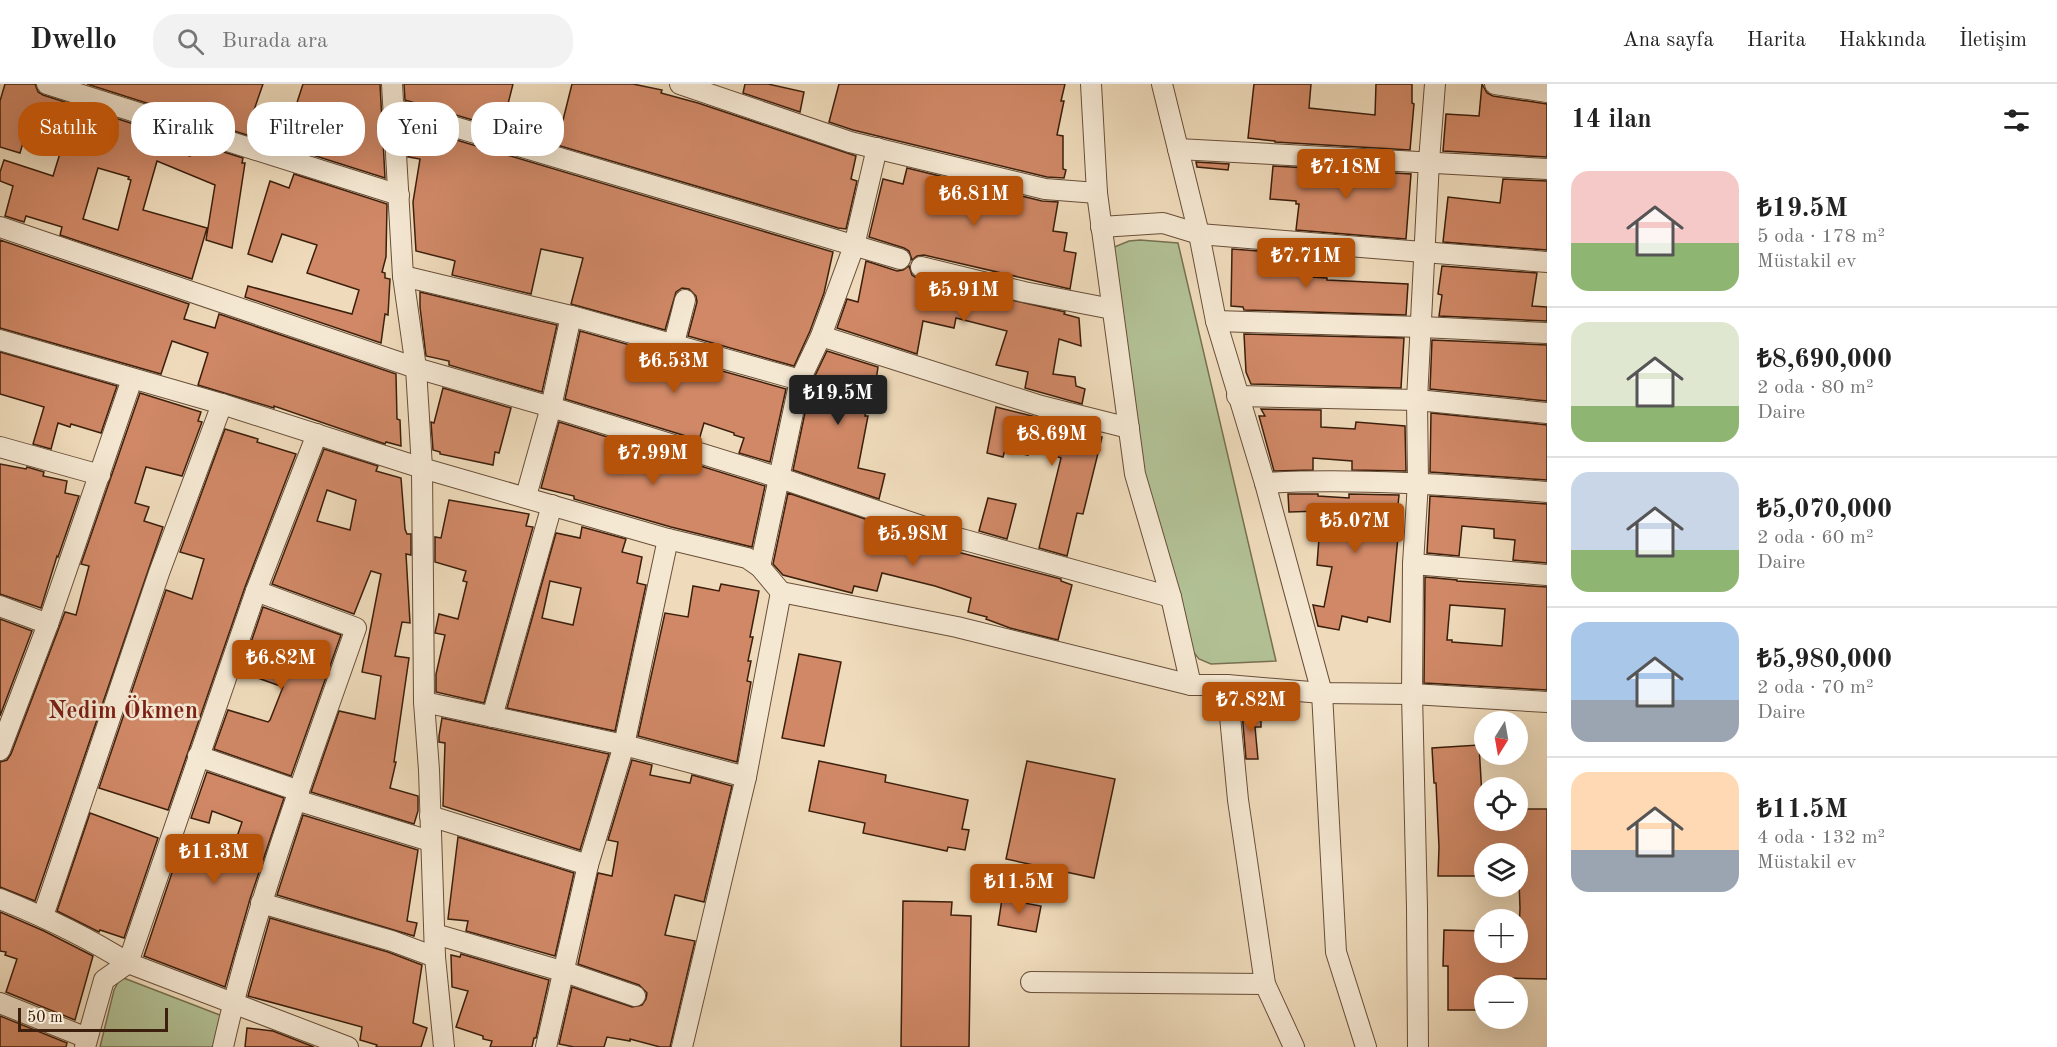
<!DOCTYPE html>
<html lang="tr">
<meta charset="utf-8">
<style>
:root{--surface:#fff;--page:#f2f2f2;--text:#222;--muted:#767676;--line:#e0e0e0;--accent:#b45309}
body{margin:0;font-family:"Old Standard TT",serif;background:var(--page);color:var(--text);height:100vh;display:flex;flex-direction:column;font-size:22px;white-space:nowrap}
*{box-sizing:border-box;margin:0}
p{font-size:20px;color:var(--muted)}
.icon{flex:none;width:33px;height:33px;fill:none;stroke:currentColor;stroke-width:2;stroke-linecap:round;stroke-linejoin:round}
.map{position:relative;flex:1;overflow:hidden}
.side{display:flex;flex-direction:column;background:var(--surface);width:510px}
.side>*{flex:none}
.top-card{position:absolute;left:18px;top:18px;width:570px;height:54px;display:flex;gap:12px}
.needle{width:39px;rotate:191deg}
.fabs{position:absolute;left:1474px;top:627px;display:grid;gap:12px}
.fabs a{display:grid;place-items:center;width:54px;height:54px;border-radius:50%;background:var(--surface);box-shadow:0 6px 24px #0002;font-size:30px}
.scale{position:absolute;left:18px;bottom:15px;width:150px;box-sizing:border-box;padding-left:6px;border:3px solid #3c1f0c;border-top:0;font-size:16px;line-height:21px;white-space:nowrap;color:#3c1f0c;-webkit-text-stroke:4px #f5e8d3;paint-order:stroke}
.price{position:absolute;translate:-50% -51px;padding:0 14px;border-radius:6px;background:var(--accent);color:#fff;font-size:20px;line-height:39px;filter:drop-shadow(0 2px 3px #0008)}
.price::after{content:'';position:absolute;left:50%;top:36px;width:18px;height:14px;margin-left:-9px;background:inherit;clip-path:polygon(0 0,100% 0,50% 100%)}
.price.active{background:#222;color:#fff}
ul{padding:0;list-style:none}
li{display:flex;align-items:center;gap:18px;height:150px;padding:0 24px}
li+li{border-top:2px solid var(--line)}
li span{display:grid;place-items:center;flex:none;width:168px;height:120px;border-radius:18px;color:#555}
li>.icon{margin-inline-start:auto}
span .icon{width:72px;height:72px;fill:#fffc;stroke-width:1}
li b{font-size:26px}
h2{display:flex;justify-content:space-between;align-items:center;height:72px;padding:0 24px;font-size:26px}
.pill{padding:0 21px;border-radius:24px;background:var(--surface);box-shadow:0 6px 24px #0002;font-size:21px;line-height:54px}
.pill.active{background:var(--accent);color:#fff}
header{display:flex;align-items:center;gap:36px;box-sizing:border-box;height:84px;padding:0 30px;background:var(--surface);border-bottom:2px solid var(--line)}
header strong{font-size:28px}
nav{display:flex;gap:33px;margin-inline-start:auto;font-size:21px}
.search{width:420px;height:54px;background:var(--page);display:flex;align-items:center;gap:15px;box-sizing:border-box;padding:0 21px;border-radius:24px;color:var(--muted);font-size:22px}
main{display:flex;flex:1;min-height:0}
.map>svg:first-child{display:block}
.green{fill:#b2c195;stroke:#777050;stroke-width:1.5}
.building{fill:#d08866;stroke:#3c1f0c;stroke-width:1.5;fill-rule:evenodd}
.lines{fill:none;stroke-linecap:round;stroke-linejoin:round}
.minor-casing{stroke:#694e38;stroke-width:22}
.minor{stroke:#f5e8d3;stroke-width:20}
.labels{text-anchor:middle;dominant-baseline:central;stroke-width:5;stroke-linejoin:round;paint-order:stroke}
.district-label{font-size:24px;font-weight:bold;fill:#7a1f14;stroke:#f5e8d3}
</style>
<header>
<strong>Dwello</strong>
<div class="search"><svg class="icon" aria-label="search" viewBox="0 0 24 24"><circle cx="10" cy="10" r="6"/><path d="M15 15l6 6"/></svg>Burada ara</div>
<nav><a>Ana sayfa</a><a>Harita</a><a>Hakkında</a><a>İletişim</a></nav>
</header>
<main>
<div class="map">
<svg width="1547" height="963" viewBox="0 0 1547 963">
<rect width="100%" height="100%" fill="#efdbbb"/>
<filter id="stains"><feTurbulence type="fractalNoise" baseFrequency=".00333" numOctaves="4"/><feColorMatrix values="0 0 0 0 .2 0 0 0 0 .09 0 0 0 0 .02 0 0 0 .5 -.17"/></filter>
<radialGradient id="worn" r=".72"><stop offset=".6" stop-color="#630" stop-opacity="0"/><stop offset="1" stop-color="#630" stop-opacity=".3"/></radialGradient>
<g class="green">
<path d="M1140 156 1178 159 1276 577 1211 580 1199 575 1182 554 1148 429 1112 164 1129 157Z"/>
<path d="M121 893 225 933 217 963H100L114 906Z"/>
</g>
<g class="building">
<path d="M5 0H35L38 8 43 11 165 50 161 63 190 72 195 59 243 74 242 79H245L232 164 206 156 215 101 157 77 143 126 207 144 192 195 60 151 62 143 26 132 24 138 5 132 13 102 0 97V88L4 76 53 92 65 53 28 42 20 69 0 63V17ZM98 84 129 93 128 95 131 96 118 146 83 135Z"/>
<path d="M87 0H263L254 26 258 28 250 52Z"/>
<path d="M303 0H380L385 94 281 61 289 33 292 34Z"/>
<path d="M404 0H513L507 24 563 36 572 0H633L662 6 661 9 698 19 856 72 851 95 857 97 846 145 838 144 405 16Z"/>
<path d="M745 0H768L804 8 800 28 743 9Z"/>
<path d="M839 0H1065L1061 17H1064L1057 51 1063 52V85L1066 86 1064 94 1047 93 853 46 829 38Z"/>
<path d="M1254 0H1311L1309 24 1375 31 1376 0H1412V19L1414 20 1410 66 1275 58V57L1248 54Z"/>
<path d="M1482 0 1487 9 1493 12 1547 20V73L1443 67 1446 30 1479 32Z"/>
<path d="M406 41 833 168 824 209 810 247 794 282 688 252 697 218 696 212 689 205 682 204 676 208 665 246 571 220 583 174 541 165 531 210 452 191 455 177 452 176 416 167 413 118 420 75 409 73V70L408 72Z"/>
<path d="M1196 78 1229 80 1228 86 1197 83Z"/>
<path d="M1273 82 1411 90 1406 155 1296 146 1299 120H1296V117L1270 115Z"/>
<path d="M907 84 1042 117 1058 118 1053 147 1067 149 1064 167 1076 169 1070 205 924 171 917 172 912 176 909 167 904 164 869 153 883 95 903 100Z"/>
<path d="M294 90 387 120 386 173 382 188 385 189V194L390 195 388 231 385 230 381 259 245 213 248 202 352 230 359 206 307 189 317 161 282 150 272 178 248 170 270 97 289 104Z"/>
<path d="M1503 95 1547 97V166L1443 158 1448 113 1500 119Z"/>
<path d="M0 156 189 220 184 235 215 244 219 230 396 290 397 335 400 336 401 362 386 358 385 360 274 322V324L198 301 208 269 172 257 161 290 0 244Z"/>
<path d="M1232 165 1297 170 1296 192 1327 194V196L1408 200 1406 231 1244 226 1243 223 1231 222Z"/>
<path d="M866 177 897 187 903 186 909 182 912 191 918 195 1065 228 1064 230 1079 234 1081 262 1059 255 1053 290 1075 293 1076 302 1085 305 1082 320 1025 304 1028 288 996 281 1007 247 956 234 954 244 923 237 917 270 837 244 847 215 858 218Z"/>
<path d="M1442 182 1537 189 1532 222 1547 223V237L1439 232 1442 211 1438 210Z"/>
<path d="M420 208 557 241 542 308 449 281V277L426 272 420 223Z"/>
<path d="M580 247 786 305 770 378 739 369 744 354 734 351V349L704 339 699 356 565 315Z"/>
<path d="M1244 250 1404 254 1401 304 1251 300 1246 288Z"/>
<path d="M1432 256 1547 261V317L1430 305Z"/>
<path d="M827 267 878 283 875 303 870 302 865 332H868L858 384 885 390 879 415 793 386 811 300Z"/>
<path d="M0 268 117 302 101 349 71 340 70 343 58 339 51 365 33 360 44 323 0 310Z"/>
<path d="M443 304 511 324 499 369 495 368 493 381 440 370V368L433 366 431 338 434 339Z"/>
<path d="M140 309 201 328 198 337 202 338 182 392 146 383 135 419 149 423 144 437 163 443 35 817 0 803V678L7 676 11 670 65 528 76 531 89 482 81 480Z"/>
<path d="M996 323 1077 343V347L1102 353 1083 430 1077 429 1067 472 1039 464 1061 374 1031 362 1028 371 1005 366 1003 373 987 369Z"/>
<path d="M1261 325 1321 326V343L1355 345 1356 338 1405 342 1406 387 1352 386V377L1313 374V386L1274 387 1259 332H1265Z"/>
<path d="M1431 329 1547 341V396L1430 388Z"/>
<path d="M559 338 765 402 752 463 671 443 574 415V412L541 404Z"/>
<path d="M225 345 258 355 257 358 296 370 245 503 168 726 99 704 166 506 192 515 204 475 180 468Z"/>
<path d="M324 365 378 382 376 387 401 394 405 445 407 450H411V471L406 470 410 539 402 538 395 572 409 574 394 678H396L390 704 418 712V727L414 740 311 708 339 627 375 635 381 592 362 588 381 490 371 487 354 530 272 500ZM327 406 356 416 350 446 317 437Z"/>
<path d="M0 380 26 385 27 383 44 388 43 392 67 397 65 409 79 412 58 473 57 472 41 524 0 510Z"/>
<path d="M788 409 874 438 873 440 893 447 892 451 1061 495V497L1072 501 1058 556 1010 544 986 535 987 533 968 528 971 514 935 502 882 489 877 507 854 502 852 509 783 491 773 480Z"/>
<path d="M1288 410H1318V412L1349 414V410L1399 411 1396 442H1399L1390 538 1368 533 1367 538 1342 532 1339 546 1318 542 1313 521 1324 523 1332 483 1317 481 1321 427 1289 428Z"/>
<path d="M1430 412 1547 420V479L1513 476 1515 456 1494 454V445L1462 442 1459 472 1427 469Z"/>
<path d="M988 414 1016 420 1007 455 979 447Z"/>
<path d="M449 416 529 430 526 442 533 443 484 619 436 608V590L445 551 435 549 439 530 458 535 467 498 463 497 466 487 435 478V453L441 454Z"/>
<path d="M582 443 626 455 622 468 642 473 637 499 646 501 615 647 507 624 556 449 580 454ZM550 497 581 504 573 541 542 534Z"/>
<path d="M1425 493 1457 496V497L1547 503V606L1424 599ZM1450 521 1505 525 1502 562 1452 558V556H1447Z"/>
<path d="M721 500 759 507 750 553H753L748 577H751L747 597 751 598 737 678 638 652 665 529 688 533 693 502 719 507Z"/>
<path d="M263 523 341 551 291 692 214 665 228 626 268 638 270 636 283 603 241 588Z"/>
<path d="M0 535 32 547 0 632Z"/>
<path d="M799 570 841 578 824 662 782 654Z"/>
<path d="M1242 628H1261V643H1255L1258 675H1246Z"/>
<path d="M442 634 609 670 580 766 443 722 445 659 439 658V652Z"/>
<path d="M1479 661 1482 712H1485V736H1518V725H1547V895L1504 894V902H1485V926H1448V882H1443L1444 846 1485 847V868H1518L1520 824 1518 770H1485V792H1438L1439 763 1436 699H1434L1432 664Z"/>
<path d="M632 676 652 681 650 691 690 699 692 691 732 702 704 818 675 811 665 851 695 857 670 963H660L630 955V957L607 953 604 963H574L559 960 572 903 632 923 642 921 646 915 647 909 639 901 578 880 598 789 612 792 618 758 608 756Z"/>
<path d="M819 677 886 691 885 698 968 716 962 745 969 746 965 766 948 763 947 767 863 749 865 739 809 727Z"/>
<path d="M1027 677 1115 695 1094 794 1006 775Z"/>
<path d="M207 688 284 714 250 815 225 903 144 872 181 762 223 777 224 775 229 776 242 738 212 727 209 739 191 734Z"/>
<path d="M90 729 158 754 124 854 100 846 99 848 57 827Z"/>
<path d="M303 731 418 766 407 837 417 839 414 852 277 811Z"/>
<path d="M458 753 574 789 555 872 466 847 468 837 448 835Z"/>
<path d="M1002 815 1041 822 1036 848 998 841Z"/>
<path d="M903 817 952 818 951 831 971 832 969 963H901Z"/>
<path d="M0 828 44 847 93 872 75 936 6 908 17 875 5 871 6 868 0 867Z"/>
<path d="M270 834 388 868 422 881 413 939 427 944 421 963H376L377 961 360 956 362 943 248 912Z"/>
<path d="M461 870 549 896 536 954H534L532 963H490L492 957 483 955V952L456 943 468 907 452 903 451 871 460 873Z"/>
<path d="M0 932 67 959 66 963H0Z"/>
<path d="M247 944 273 947 314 963H245Z"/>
</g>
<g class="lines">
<g class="minor-casing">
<g id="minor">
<path d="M47 0 399 111"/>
<path d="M392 0 403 192 416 284 422 384 424 618 429 686 435 873 444 963"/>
<path d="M680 0 850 58 1045 105 1097 109"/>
<path d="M1091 0 1097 109 1135 390 1171 513 1191 601"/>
<path d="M1162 0 1199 150 1216 237 1265 399 1322 609 1336 868 1366 963"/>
<path d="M1495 0 1547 8"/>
<path d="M394 25 900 175"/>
<path d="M1178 65 1547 85"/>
<path d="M0 143 416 284 551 323 780 394 954 453 1171 513"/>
<path d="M1101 143 1163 139 1199 150 1547 178"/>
<path d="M921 183 1024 208 1112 225"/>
<path d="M403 192 571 232 800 296"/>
<path d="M1216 237 1422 243 1547 249"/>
<path d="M821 252 1041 322 1129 344"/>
<path d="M0 256 222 320 422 384 668 455 747 474 760 483 781 508 957 543 1191 601H1227L1322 609 1412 610 1547 618"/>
<path d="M674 259 685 216"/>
<path d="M1237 312 1417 316 1547 329"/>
<path d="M0 363 100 391"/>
<path d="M1265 399C1359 394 1453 401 1547 408"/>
<path d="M526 412 551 323 571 232"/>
<path d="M1413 480 1547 491"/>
<path d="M760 483 800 296 821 252 854 162 877 64"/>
<path d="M0 522 48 540"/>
<path d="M1227 601 1238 716 1265 900 1294 963"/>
<path d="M424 618 624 661 746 693"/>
<path d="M492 633 552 421"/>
<path d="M0 666 48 540 132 295"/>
<path d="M198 672 299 707"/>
<path d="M296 716 430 757"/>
<path d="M430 732 588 781"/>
<path d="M0 815C45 833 87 853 128 879L348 963"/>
<path d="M261 819 392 857 435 873"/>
<path d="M43 832 159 489 222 320"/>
<path d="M435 850 565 888 635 912"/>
<path d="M1031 898 1265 900"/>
<path d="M0 919 87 954"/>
<path d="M85 963 104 896 128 879 256 507 317 350"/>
<path d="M223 963C255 820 308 682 356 544L256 507"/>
<path d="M546 963 588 781 624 661 668 455"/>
<path d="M682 963 746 693 781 508"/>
<path d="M1418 963 1417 824 1412 610 1413 480 1418 398 1417 316 1429 77 1435 0"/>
</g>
</g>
<use href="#minor" class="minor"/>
</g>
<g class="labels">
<g class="district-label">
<text x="123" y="628">Nedim Ökmen</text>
</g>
</g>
<rect width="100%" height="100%" filter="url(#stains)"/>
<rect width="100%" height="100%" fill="url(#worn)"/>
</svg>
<div class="fabs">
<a><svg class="needle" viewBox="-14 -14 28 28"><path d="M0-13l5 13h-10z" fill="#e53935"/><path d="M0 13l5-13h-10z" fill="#767676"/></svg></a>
<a><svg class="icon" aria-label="locate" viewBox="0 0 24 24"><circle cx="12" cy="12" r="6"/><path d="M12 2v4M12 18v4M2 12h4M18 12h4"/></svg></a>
<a><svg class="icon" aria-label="layers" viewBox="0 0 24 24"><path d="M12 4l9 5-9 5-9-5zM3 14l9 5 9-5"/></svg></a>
<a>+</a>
<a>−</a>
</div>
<div class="scale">50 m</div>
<b class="price" style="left:1346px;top:116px">₺7.18M</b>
<b class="price" style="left:974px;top:143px">₺6.81M</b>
<b class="price" style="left:1306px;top:205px">₺7.71M</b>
<b class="price" style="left:964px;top:239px">₺5.91M</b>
<b class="price" style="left:674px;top:310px">₺6.53M</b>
<b class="price active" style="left:838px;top:342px">₺19.5M</b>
<b class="price" style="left:1052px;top:383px">₺8.69M</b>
<b class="price" style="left:653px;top:402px">₺7.99M</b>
<b class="price" style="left:1355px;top:470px">₺5.07M</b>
<b class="price" style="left:913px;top:483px">₺5.98M</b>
<b class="price" style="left:281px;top:607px">₺6.82M</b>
<b class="price" style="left:1251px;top:649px">₺7.82M</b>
<b class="price" style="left:214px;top:801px">₺11.3M</b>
<b class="price" style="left:1019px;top:831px">₺11.5M</b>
<div class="top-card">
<a class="pill active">Satılık</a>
<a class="pill">Kiralık</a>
<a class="pill">Filtreler</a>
<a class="pill">Yeni</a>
<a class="pill">Daire</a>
</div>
</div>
<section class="side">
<h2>14 ilan<svg class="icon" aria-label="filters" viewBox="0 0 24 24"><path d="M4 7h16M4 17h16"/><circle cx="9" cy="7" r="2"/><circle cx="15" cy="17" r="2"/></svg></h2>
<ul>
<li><span style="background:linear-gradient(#f6c9c9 60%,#8fb573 0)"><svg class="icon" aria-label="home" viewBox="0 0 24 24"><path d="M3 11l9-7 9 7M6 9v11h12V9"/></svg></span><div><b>₺19.5M</b><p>5 oda · 178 m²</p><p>Müstakil ev</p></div></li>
<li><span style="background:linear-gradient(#dfe7d0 70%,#8fb573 0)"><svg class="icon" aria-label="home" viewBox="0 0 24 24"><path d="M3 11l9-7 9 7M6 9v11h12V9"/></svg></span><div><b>₺8,690,000</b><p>2 oda · 80 m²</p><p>Daire</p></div></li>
<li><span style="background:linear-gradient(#c9d6e8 65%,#8fb573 0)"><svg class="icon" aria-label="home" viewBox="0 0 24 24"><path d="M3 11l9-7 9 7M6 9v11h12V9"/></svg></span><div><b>₺5,070,000</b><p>2 oda · 60 m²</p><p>Daire</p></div></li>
<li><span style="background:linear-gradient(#a9c7e8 65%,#9aa5b1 0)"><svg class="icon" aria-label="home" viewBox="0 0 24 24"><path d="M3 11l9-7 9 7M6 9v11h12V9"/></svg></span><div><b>₺5,980,000</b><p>2 oda · 70 m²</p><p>Daire</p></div></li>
<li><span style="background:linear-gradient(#ffd9b3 65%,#9aa5b1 0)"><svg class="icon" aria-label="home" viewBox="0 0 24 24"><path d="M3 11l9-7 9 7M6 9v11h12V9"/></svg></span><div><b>₺11.5M</b><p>4 oda · 132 m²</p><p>Müstakil ev</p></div></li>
</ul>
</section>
</main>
